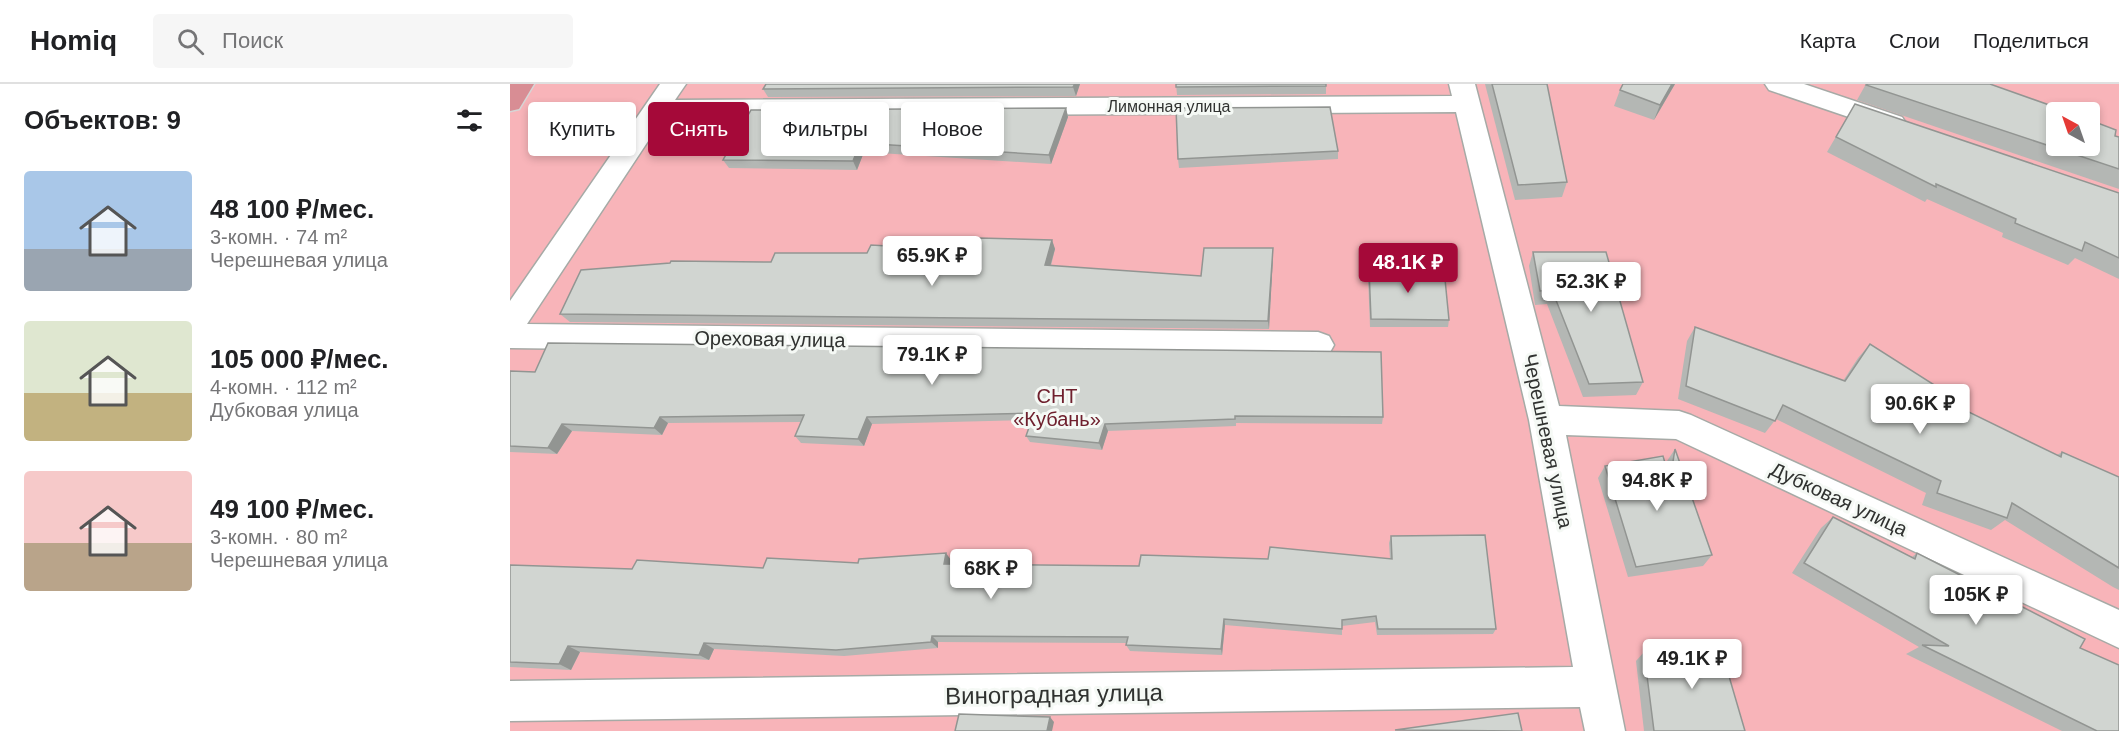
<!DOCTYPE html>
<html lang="ru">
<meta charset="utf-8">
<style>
:root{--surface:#fff;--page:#f6f6f6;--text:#202124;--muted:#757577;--line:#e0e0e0;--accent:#a50939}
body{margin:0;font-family:Arial,sans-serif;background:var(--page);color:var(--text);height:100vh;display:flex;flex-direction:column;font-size:22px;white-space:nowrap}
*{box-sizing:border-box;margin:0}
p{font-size:20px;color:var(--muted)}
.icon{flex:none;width:33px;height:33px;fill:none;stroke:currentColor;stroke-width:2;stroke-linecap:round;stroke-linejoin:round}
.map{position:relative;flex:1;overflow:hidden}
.drawer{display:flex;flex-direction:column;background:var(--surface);width:510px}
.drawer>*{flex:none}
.top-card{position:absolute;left:18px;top:18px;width:570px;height:54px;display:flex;gap:12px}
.needle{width:39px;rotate:320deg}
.fabs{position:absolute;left:1536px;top:18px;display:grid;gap:12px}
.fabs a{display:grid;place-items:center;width:54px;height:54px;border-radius:6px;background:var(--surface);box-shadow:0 3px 9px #0003;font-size:30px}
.price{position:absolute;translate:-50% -51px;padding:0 14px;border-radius:6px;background:#fff;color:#222;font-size:20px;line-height:39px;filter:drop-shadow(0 2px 3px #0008)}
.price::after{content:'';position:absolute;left:50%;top:36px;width:18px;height:14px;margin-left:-9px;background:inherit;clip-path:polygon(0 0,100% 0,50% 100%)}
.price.on{background:var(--accent);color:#fff}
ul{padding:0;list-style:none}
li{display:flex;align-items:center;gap:18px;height:150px;padding:0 24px}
li span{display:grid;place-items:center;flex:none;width:168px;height:120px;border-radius:6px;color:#555}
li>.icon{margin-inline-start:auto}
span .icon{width:72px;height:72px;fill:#fffc;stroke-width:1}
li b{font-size:26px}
h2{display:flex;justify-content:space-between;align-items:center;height:72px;padding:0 24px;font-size:26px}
.pill{padding:0 21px;border-radius:6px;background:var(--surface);box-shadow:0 3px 9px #0003;font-size:21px;line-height:54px}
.pill.on{background:var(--accent);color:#fff}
header{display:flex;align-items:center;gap:36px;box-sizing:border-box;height:84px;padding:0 30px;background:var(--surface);border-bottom:2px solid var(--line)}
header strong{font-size:28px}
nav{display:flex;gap:33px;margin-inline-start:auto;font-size:21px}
.search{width:420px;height:54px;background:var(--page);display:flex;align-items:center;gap:15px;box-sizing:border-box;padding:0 21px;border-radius:6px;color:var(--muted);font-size:22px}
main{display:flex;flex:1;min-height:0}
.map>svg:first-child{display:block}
.green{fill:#f8b4b9;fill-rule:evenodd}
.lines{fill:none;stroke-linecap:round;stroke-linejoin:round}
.street-casing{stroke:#a6aaa6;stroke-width:3}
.highway-casing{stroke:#d6d6d6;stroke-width:3}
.street{fill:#fff;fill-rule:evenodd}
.highway{fill:#d88d94;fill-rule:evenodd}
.wall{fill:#b4b7b4}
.shaded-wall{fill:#929592}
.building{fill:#d1d5d1;stroke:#929592;stroke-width:1.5}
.labels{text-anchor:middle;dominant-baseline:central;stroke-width:6;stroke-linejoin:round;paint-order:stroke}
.far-street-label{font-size:16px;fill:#303230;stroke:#f5f9f5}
.street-label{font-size:20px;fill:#303230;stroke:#f5f9f5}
.park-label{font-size:20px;fill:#6f202e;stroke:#f5f9f5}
.near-street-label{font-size:24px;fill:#303230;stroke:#f5f9f5}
</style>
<header>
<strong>Homiq</strong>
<div class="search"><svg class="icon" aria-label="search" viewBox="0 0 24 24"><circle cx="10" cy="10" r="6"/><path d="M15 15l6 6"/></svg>Поиск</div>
<nav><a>Карта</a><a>Слои</a><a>Поделиться</a></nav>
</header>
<main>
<section class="drawer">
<h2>Объектов: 9<svg class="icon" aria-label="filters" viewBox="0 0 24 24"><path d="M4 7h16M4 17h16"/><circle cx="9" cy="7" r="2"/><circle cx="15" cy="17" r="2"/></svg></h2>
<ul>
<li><span style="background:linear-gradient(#a9c7e8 65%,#9aa5b1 0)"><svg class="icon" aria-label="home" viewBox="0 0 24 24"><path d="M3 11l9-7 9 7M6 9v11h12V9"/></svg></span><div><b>48 100 ₽/мес.</b><p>3-комн. · 74 m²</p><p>Черешневая улица</p></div></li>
<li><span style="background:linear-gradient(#dfe7d0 60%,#c2b280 0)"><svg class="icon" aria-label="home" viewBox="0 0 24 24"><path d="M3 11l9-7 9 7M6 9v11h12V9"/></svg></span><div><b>105 000 ₽/мес.</b><p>4-комн. · 112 m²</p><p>Дубковая улица</p></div></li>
<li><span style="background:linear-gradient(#f6c9c9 60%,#b9a48a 0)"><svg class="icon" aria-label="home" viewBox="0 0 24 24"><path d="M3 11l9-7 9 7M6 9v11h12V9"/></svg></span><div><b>49 100 ₽/мес.</b><p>3-комн. · 80 m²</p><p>Черешневая улица</p></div></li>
</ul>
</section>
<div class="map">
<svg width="1609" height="647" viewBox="0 0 1609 647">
<rect width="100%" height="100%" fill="#f5f9f5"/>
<path class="green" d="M0 0H1609V647H0ZM1546 28H1580V62H1546Z"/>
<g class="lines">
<g class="street-casing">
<g id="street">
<path d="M150 0H176L165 16 942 12 939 0H965L1049 322 1169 327 1181 331 1609 526V564L1166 355 1056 351 1115 647H1075L1070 623 0 637V597L1063 583 1019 336 946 28 154 33 17 240 808 248 819 252 824 261 819 270 808 274 0 264V217Z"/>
<path d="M1255 0H1294L1392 33 1396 39 1392 45 1383 48 1374 45 1259 6Z"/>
</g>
</g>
<g class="highway-casing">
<path id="highway" d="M0 0H24L9 25 0 27Z"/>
</g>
<use href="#street" class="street"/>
<use href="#highway" class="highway"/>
</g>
<g class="wall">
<path d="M570 0 566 12 258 13 253 5Z"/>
<path d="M666 0H816V10L667 11Z"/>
<path d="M975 0H1037L1057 98 1052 113 1005 116Z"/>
<path d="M1165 0 1144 36 1104 22 1110 6Z"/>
<path d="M1356 0H1480L1609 53V105L1347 16Z"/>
<path d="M1345 20 1609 109V195L1565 174 1558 181 1492 153 1493 149 1417 115 1415 118 1317 68Z"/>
<path d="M556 24 558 33 541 80 354 68 347 86 219 84 213 76Z"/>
<path d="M828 67V75L669 84 668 75Z"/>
<path d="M542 156 545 165 541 182 691 192 763 173 759 245 60 238 50 230 261 178 357 169 465 167Z"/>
<path d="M1023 168 1133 298 1126 311 1073 313 1037 220 1025 221 1019 182Z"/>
<path d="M859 185 939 236 938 243H860L858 193Z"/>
<path d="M1185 243 1333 297 1348 274 1360 260 1434 316 1547 371 1552 368 1609 393V506L1603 503 1495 436 1481 446 1412 421 1416 409 1266 335 1255 349 1168 315 1177 257Z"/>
<path d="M0 287 873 333 872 340 726 339V342L598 347 592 366 520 358 516 352 522 336 362 340 354 362 291 359 285 352 291 338 158 339 152 351 62 347 47 370 0 368Z"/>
<path d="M1165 365 1202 471 1193 482 1118 493 1088 394 1095 382H1156L1157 377Z"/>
<path d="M1323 433 1402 473 1407 469 1570 564 1609 647H1552L1396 570 1409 563 1282 489 1311 444Z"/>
<path d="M881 452 986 545 983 550 867 551 865 538 832 542V551L715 541 712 571 620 567 616 561 617 559 428 558V564L334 572 204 565 199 576 70 568 61 586 0 583V481L122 485 253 484 441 476V480L629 482 758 475H880L879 459Z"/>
<path d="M1134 568 1235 647H1134L1126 577Z"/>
</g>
<g class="shaded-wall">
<path d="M565 0H570L566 12 563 3Z"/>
<path d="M1162 0H1165L1144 36 1150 21Z"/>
<path d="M556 24 558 33 541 80 539 71Z"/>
<path d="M350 59 354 68 347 86 343 77Z"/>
<path d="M542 156 545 165 538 190 535 181Z"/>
<path d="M763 164V173L759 245 758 237Z"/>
<path d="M150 333 158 339 152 351 144 344Z"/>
<path d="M357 333 362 340 354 362 348 355Z"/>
<path d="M52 340 62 347 47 370 38 364Z"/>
<path d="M595 340 598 347 592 366 589 359Z"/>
<path d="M436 469 441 476 440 487 434 480Z"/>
<path d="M714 535 715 541 712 571 711 565Z"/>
<path d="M422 552 428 558V564L421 558Z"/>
<path d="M194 559 204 565 199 576 189 571Z"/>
<path d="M58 562 70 568 61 586 49 580Z"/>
<path d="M540 633 544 638 542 647H537Z"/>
</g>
<g class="building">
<path d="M256 0H565L563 3 253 5Z"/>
<path d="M666 0H816V2L666 3Z"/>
<path d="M982 0H1037L1057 98 1008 101Z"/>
<path d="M1113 0H1162L1150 21 1110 6Z"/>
<path d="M1357 0H1480L1559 28H1546V62H1580V36L1606 46 1605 52 1609 53V85L1356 1Z"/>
<path d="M1345 20 1609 109V174L1575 158 1572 167 1505 139 1506 135 1426 100V103L1326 53Z"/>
<path d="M820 23 828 67 668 75 666 24Z"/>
<path d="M556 24 539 71 350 59 343 77 213 76 241 26Z"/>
<path d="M469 154 542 156 535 181 691 192 694 164H763L758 237 50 230 71 186 160 179 161 177 261 178 265 169H357L361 161 465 167Z"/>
<path d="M1023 168H1096L1133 298 1079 300 1042 206 1030 207Z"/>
<path d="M859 185H934L939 236 861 235Z"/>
<path d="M1185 243 1335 297 1360 260 1437 309 1434 316 1551 373 1552 368 1609 393V484L1502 419 1497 434 1427 409 1431 397 1273 321 1265 337 1176 302Z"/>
<path d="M38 259 871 268 873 333 725 332V335L595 340 589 359 516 352 524 329 357 333 348 355 285 352 294 331 150 333 144 344 52 340 38 364 0 362V287L25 288Z"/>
<path d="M1165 365 1202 471 1126 483 1095 382 1153 372 1160 396Z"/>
<path d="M1323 433 1405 475 1407 469 1575 555 1570 564 1609 581V647H1587L1412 561 1439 562 1294 479Z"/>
<path d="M975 451 986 545H868L866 532 832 536V545L714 535 711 565 616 561 618 553 422 552 421 558 326 566 194 559 189 571 58 562 49 580 0 578V481L122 485 127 476 253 484 257 474 348 479 349 475 436 469 434 480 629 482 631 471 758 475 760 463 882 475 881 452Z"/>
<path d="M1209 558 1235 647H1144L1134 568Z"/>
<path d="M1008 629 1012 647 885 646Z"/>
<path d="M449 630 540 633 537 647H445Z"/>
</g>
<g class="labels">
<g class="far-street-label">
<text x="659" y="22">Лимонная улица</text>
</g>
<g class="street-label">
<text transform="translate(260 255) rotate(1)">Ореховая улица</text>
<text transform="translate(1038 357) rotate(78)">Черешневая улица</text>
<text transform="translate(1329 415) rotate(25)">Дубковая улица</text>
</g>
<g class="park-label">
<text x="547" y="312">СНТ<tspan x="547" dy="23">«Кубань»</tspan></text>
</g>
<g class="near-street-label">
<text transform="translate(544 610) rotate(-1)">Виноградная улица</text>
</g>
</g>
</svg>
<div class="fabs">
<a><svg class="needle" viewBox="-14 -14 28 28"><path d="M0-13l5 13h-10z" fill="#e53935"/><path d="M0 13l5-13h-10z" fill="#757577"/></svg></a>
</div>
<b class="price" style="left:422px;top:203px">65.9K ₽</b>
<b class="price on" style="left:898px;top:210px">48.1K ₽</b>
<b class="price" style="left:1081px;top:229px">52.3K ₽</b>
<b class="price" style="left:422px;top:302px">79.1K ₽</b>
<b class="price" style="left:1410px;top:351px">90.6K ₽</b>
<b class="price" style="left:1147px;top:428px">94.8K ₽</b>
<b class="price" style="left:481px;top:516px">68K ₽</b>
<b class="price" style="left:1466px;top:542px">105K ₽</b>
<b class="price" style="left:1182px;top:606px">49.1K ₽</b>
<div class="top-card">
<a class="pill">Купить</a>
<a class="pill on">Снять</a>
<a class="pill">Фильтры</a>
<a class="pill">Новое</a>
</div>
</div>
</main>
